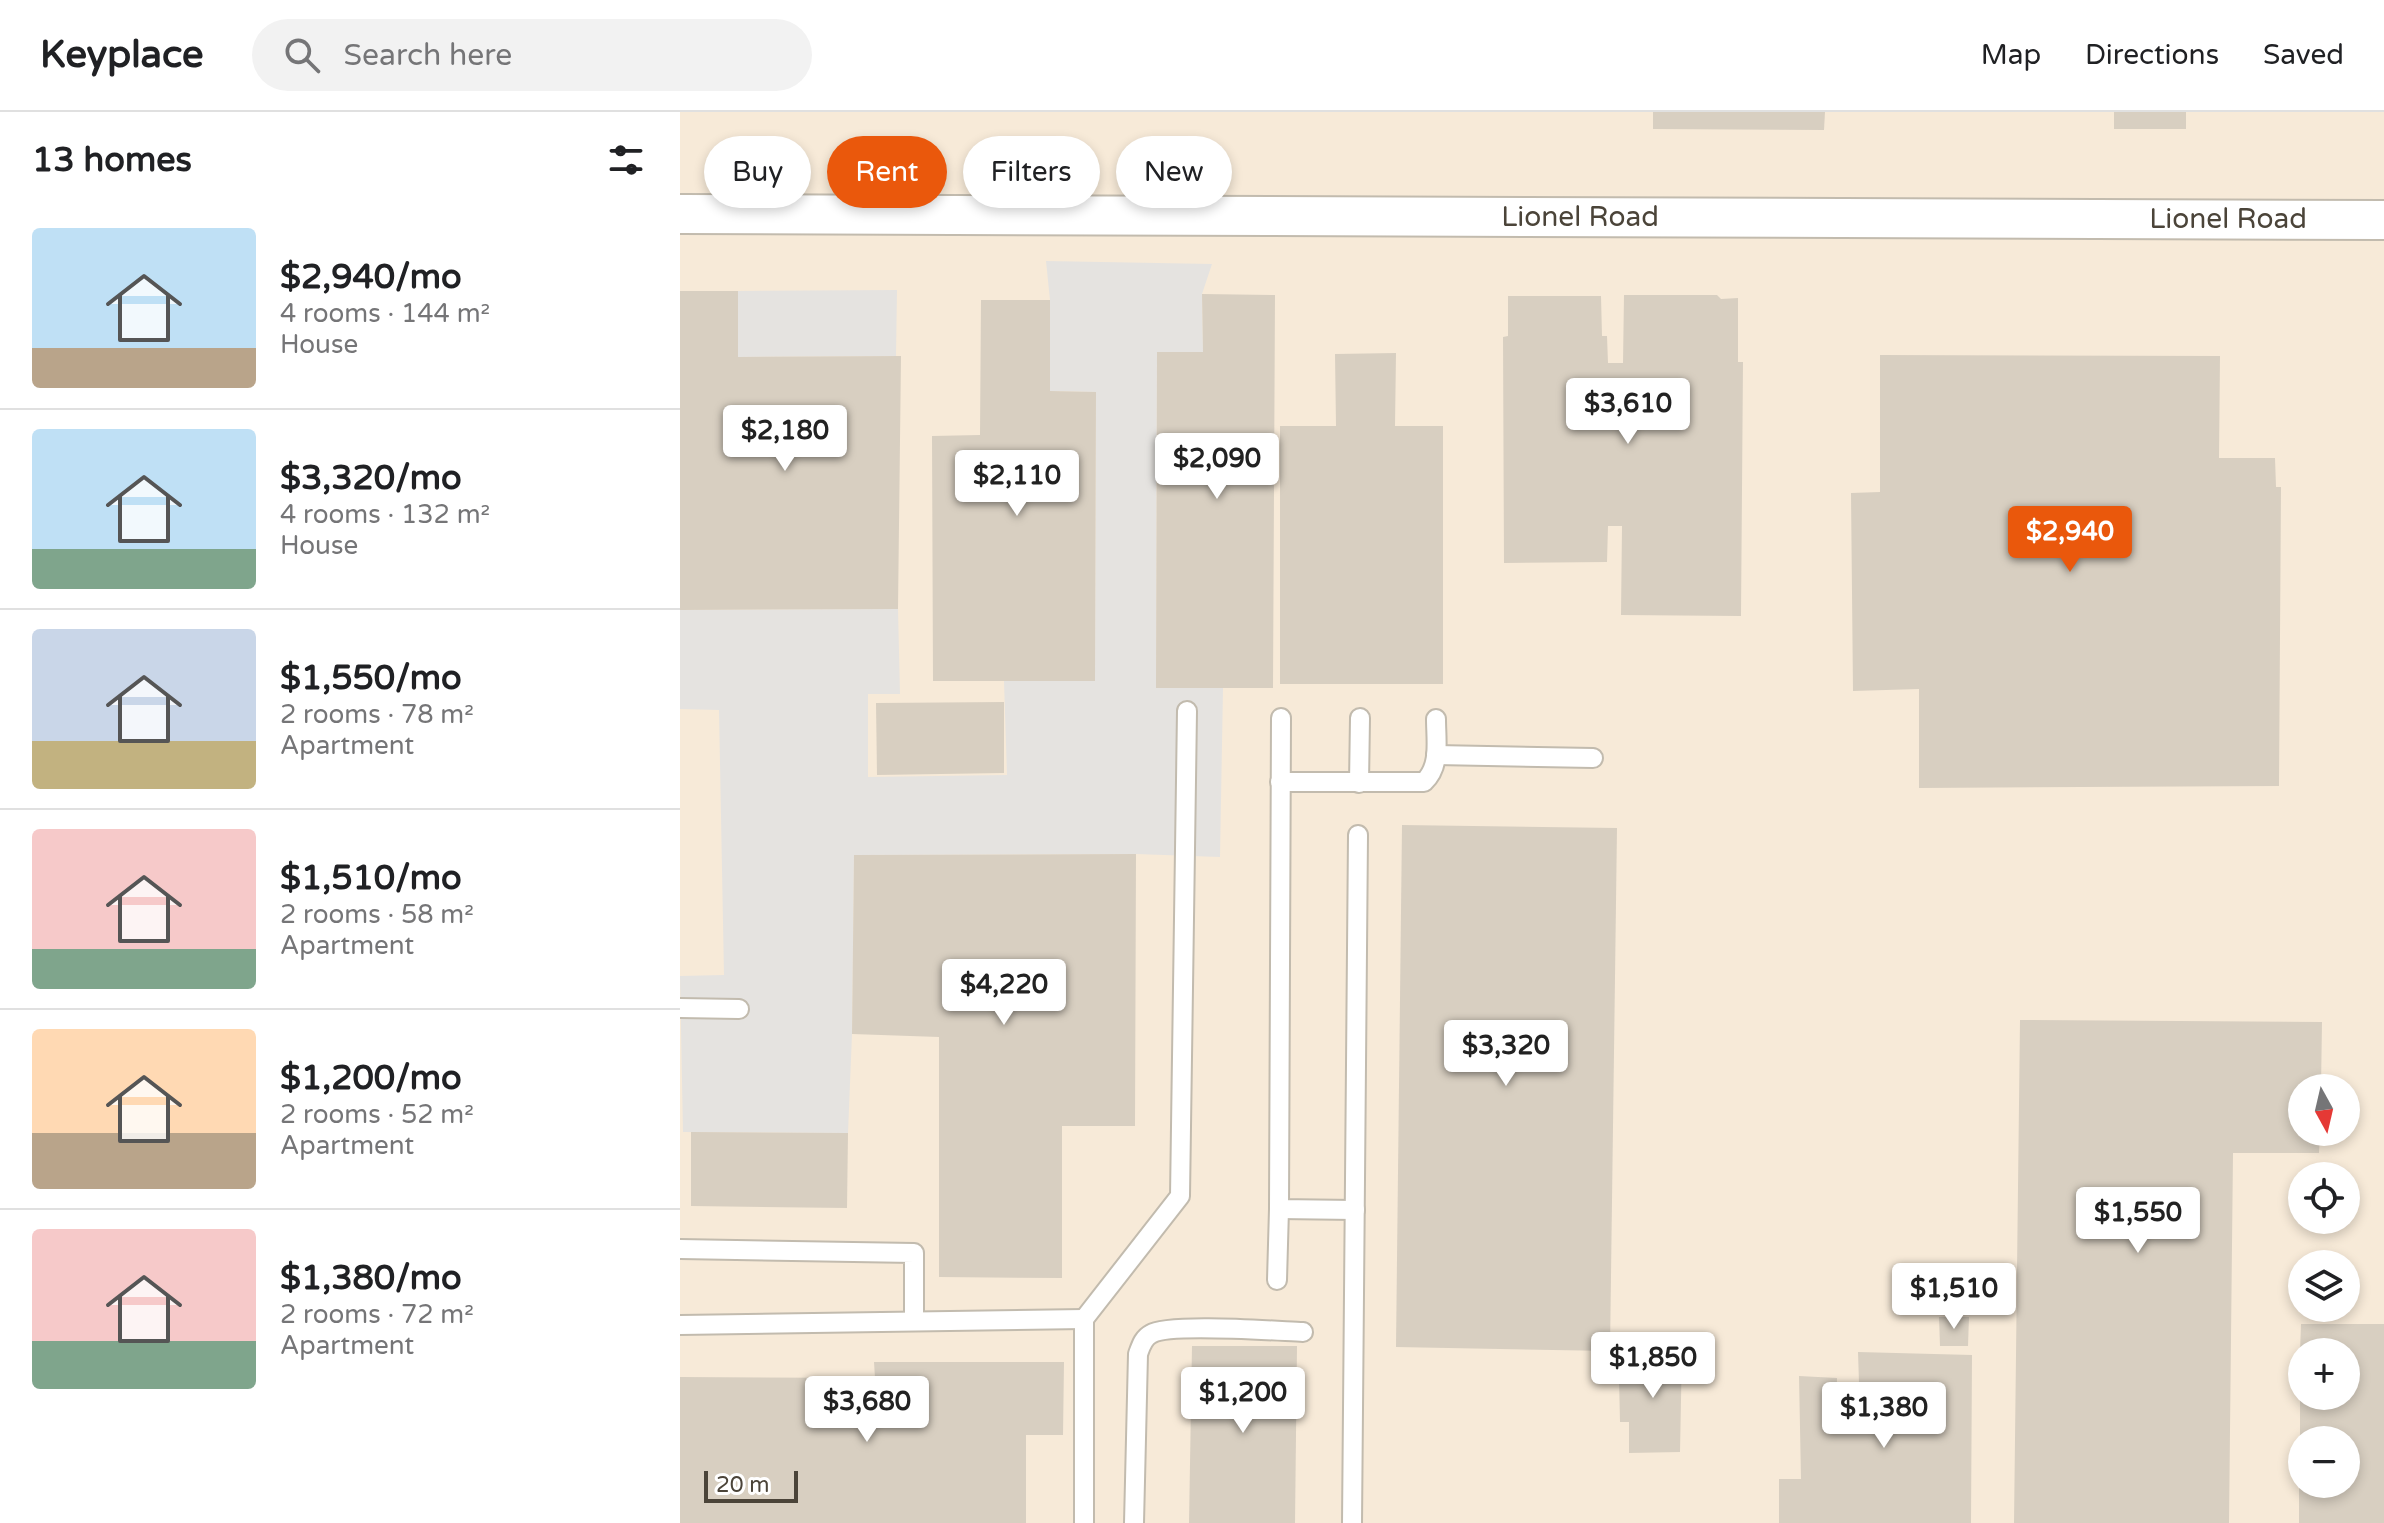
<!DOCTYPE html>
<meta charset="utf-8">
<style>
:root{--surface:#fff;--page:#f2f2f2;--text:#202124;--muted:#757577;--line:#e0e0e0;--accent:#ea580c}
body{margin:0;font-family:"Varela Round",sans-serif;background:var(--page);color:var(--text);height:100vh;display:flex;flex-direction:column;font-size:30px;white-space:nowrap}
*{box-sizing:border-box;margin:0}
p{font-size:26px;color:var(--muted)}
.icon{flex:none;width:44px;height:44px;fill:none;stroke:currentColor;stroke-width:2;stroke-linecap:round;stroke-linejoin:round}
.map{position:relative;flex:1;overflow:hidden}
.panel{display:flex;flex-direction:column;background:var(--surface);width:680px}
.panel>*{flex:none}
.hud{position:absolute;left:24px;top:24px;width:760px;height:72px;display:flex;gap:16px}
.needle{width:52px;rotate:172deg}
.tools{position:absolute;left:1608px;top:962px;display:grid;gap:16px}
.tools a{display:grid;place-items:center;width:72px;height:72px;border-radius:50%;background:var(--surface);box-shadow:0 4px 12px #0003;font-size:40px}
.scale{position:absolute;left:24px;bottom:20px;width:94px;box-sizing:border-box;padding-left:8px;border:4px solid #4b4439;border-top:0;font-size:22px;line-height:28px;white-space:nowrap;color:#4b4439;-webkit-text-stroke:6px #fff;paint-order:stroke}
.price{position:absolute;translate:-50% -68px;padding:0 18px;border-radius:8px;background:#fff;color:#222;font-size:26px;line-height:52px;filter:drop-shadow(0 2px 4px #0008)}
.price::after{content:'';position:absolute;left:50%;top:48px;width:24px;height:18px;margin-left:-12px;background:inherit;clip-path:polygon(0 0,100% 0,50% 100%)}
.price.selected{background:var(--accent);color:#fff}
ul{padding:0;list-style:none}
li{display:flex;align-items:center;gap:24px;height:200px;padding:0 32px}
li+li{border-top:2px solid var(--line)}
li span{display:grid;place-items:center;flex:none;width:224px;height:160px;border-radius:8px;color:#555}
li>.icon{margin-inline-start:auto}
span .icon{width:96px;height:96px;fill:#fffc;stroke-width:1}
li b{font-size:34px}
h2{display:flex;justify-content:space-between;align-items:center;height:96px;padding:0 32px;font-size:34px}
.pill{padding:0 28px;border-radius:36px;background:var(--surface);box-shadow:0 4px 12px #0003;font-size:28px;line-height:72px}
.pill.selected{background:var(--accent);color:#fff}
header{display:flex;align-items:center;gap:48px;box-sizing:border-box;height:112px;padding:0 40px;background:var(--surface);border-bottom:2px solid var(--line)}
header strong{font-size:38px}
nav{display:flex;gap:44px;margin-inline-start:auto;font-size:28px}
.search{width:560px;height:72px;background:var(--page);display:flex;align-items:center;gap:20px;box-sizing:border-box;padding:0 28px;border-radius:44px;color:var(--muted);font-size:30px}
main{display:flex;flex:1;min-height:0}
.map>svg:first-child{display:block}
.commercial{fill:#f7ead8;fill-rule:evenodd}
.parking{fill:#e5e3e0}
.building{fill:#d8cfc1}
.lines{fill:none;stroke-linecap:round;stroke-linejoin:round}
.lane-casing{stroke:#c2bbae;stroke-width:22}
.street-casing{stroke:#c2bbae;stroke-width:42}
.lane{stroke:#fff;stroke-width:18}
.street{stroke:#fff;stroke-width:38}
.labels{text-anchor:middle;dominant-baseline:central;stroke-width:7;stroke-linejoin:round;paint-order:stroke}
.street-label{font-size:28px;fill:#4b4439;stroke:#fff}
</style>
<header>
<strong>Keyplace</strong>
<div class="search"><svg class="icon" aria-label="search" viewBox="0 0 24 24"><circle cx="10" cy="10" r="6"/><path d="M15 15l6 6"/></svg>Search here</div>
<nav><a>Map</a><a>Directions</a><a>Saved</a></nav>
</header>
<main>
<section class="panel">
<h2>13 homes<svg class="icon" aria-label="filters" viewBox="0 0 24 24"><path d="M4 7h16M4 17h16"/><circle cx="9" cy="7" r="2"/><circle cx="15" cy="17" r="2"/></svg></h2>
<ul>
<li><span style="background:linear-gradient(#bfe0f5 75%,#b9a48a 0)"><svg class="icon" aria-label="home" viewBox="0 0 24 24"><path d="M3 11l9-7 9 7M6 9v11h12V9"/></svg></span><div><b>$2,940/mo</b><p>4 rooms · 144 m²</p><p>House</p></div></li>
<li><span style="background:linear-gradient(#bfe0f5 75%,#7fa58c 0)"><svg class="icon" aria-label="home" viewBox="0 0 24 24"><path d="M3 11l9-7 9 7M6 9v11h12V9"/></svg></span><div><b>$3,320/mo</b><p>4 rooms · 132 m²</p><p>House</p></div></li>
<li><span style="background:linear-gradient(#c9d6e8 70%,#c2b280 0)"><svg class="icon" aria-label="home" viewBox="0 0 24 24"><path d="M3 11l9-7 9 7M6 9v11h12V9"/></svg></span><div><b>$1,550/mo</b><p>2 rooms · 78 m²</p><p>Apartment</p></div></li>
<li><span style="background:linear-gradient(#f6c9c9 75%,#7fa58c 0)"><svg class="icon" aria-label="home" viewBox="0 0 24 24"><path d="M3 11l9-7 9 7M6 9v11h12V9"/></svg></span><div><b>$1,510/mo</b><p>2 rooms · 58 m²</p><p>Apartment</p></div></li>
<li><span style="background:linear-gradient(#ffd9b3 65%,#b9a48a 0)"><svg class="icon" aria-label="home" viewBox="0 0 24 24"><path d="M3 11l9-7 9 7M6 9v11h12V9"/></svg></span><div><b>$1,200/mo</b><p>2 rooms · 52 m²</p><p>Apartment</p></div></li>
<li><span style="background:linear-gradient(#f6c9c9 70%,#7fa58c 0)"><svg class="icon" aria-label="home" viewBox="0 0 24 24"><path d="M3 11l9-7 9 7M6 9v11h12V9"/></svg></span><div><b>$1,380/mo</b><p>2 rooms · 72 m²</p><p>Apartment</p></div></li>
</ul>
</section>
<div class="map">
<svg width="1704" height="1411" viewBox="0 0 1704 1411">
<rect width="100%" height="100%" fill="#f6f3ec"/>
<path class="commercial" d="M0 0H1704V1411H0ZM1622 976H1666V1020H1622ZM1622 1064H1666V1108H1622ZM1622 1152H1666V1196H1622ZM1622 1240H1666V1284H1622ZM1622 1328H1666V1372H1622Z"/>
<g class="parking">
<path d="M366 149 532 152 522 182 523 240H477L476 575 543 576 540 745 456 742 174 743 172 922 168 1021 3 1020 0 864 44 863 39 598 0 597V498L218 497 220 582H188V665L327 663 324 569H415L416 280 370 279V188Z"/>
<path d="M217 178 216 244 58 245V179Z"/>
</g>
<g class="building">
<path d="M973 0H1145L1144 18 973 17Z"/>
<rect x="1434" y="0" width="72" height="17"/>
<path d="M0 179H58V245L221 244 218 497 0 498Z"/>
<path d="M522 182 595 183 593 576H476L477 240H523Z"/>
<path d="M944 183H1037L1041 187 1058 186V250H1063L1061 504 941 503 942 414H928L927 450 824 451 823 225 828 224V184H921L922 224H927L928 251H943Z"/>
<path d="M301 188H370V279L416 280 415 569H253L252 324 300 323Z"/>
<path d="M716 241 715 314H763V572H600V314H656L655 242Z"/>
<path d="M1200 243 1540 244 1539 346H1595L1596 375H1601L1599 674 1239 676V577L1173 579 1171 381 1200 380Z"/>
<path d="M324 590V661L197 663 196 591Z"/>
<path d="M722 713 937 716 930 1239 716 1235Z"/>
<path d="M456 742 455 1014H382V1166L259 1165V925L172 922 174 743Z"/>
<path d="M1340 908 1642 910 1641 976H1622V1020H1640L1639 1041H1553L1549 1411H1334Z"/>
<path d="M11 1020 168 1021 167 1096 11 1094Z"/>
<path d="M1259 1205H1289L1288 1234H1260Z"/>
<path d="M1621 1212H1704V1411H1619V1372H1666V1328H1620V1284H1666V1240H1620Z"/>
<path d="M512 1234H617L615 1411H509Z"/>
<path d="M1002 1236 1000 1340 949 1341V1310H940L939 1266H948V1237Z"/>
<path d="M1178 1240 1292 1243 1291 1411H1099V1367H1121L1119 1264 1157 1266 1156 1313H1188L1189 1293H1223V1313L1265 1315V1273L1179 1271Z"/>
<path d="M194 1250H384L383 1323H346V1411H0V1265L195 1266Z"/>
</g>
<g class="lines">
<g class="lane-casing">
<g id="lane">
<path d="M601 606 599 1097 675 1098"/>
<path d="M756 643 913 646"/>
<path d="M600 670H744C761 654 756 629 756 607"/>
<path d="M679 671 680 606"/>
<path d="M0 896 59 897"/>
<path d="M0 1137 234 1141V1209"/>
<path d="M597 1168 599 1097"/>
<path d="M0 1213 404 1207"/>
<path d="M404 1411V1207L500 1084 507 599"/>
<path d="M454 1411 458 1242C461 1234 463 1226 471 1222 488 1211 597 1219 623 1220"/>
<path d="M672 1411 678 723"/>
</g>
</g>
<g class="street-casing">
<path id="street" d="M0 102 1704 108"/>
</g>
<use href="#lane" class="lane"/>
<use href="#street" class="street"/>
</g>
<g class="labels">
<g class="street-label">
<text x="900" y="105">Lionel Road</text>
<text x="1548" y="107">Lionel Road</text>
</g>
</g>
</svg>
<div class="tools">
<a><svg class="needle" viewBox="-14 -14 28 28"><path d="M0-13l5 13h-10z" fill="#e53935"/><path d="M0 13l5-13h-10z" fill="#757577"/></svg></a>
<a><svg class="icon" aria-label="locate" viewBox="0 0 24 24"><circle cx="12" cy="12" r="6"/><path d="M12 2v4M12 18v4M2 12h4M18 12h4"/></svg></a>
<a><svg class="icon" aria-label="layers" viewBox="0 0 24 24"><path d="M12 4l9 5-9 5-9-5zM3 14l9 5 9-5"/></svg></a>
<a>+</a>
<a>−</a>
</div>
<div class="scale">20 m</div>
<b class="price" style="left:948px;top:334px">$3,610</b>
<b class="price" style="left:105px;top:361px">$2,180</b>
<b class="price" style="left:537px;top:389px">$2,090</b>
<b class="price" style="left:337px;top:406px">$2,110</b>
<b class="price selected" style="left:1390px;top:462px">$2,940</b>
<b class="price" style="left:324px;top:915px">$4,220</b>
<b class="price" style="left:826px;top:976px">$3,320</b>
<b class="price" style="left:1458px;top:1143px">$1,550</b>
<b class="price" style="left:1274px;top:1219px">$1,510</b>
<b class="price" style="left:973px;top:1288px">$1,850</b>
<b class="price" style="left:563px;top:1323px">$1,200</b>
<b class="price" style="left:187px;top:1332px">$3,680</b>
<b class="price" style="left:1204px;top:1338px">$1,380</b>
<div class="hud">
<a class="pill">Buy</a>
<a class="pill selected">Rent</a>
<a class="pill">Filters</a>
<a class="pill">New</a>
</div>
</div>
</main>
